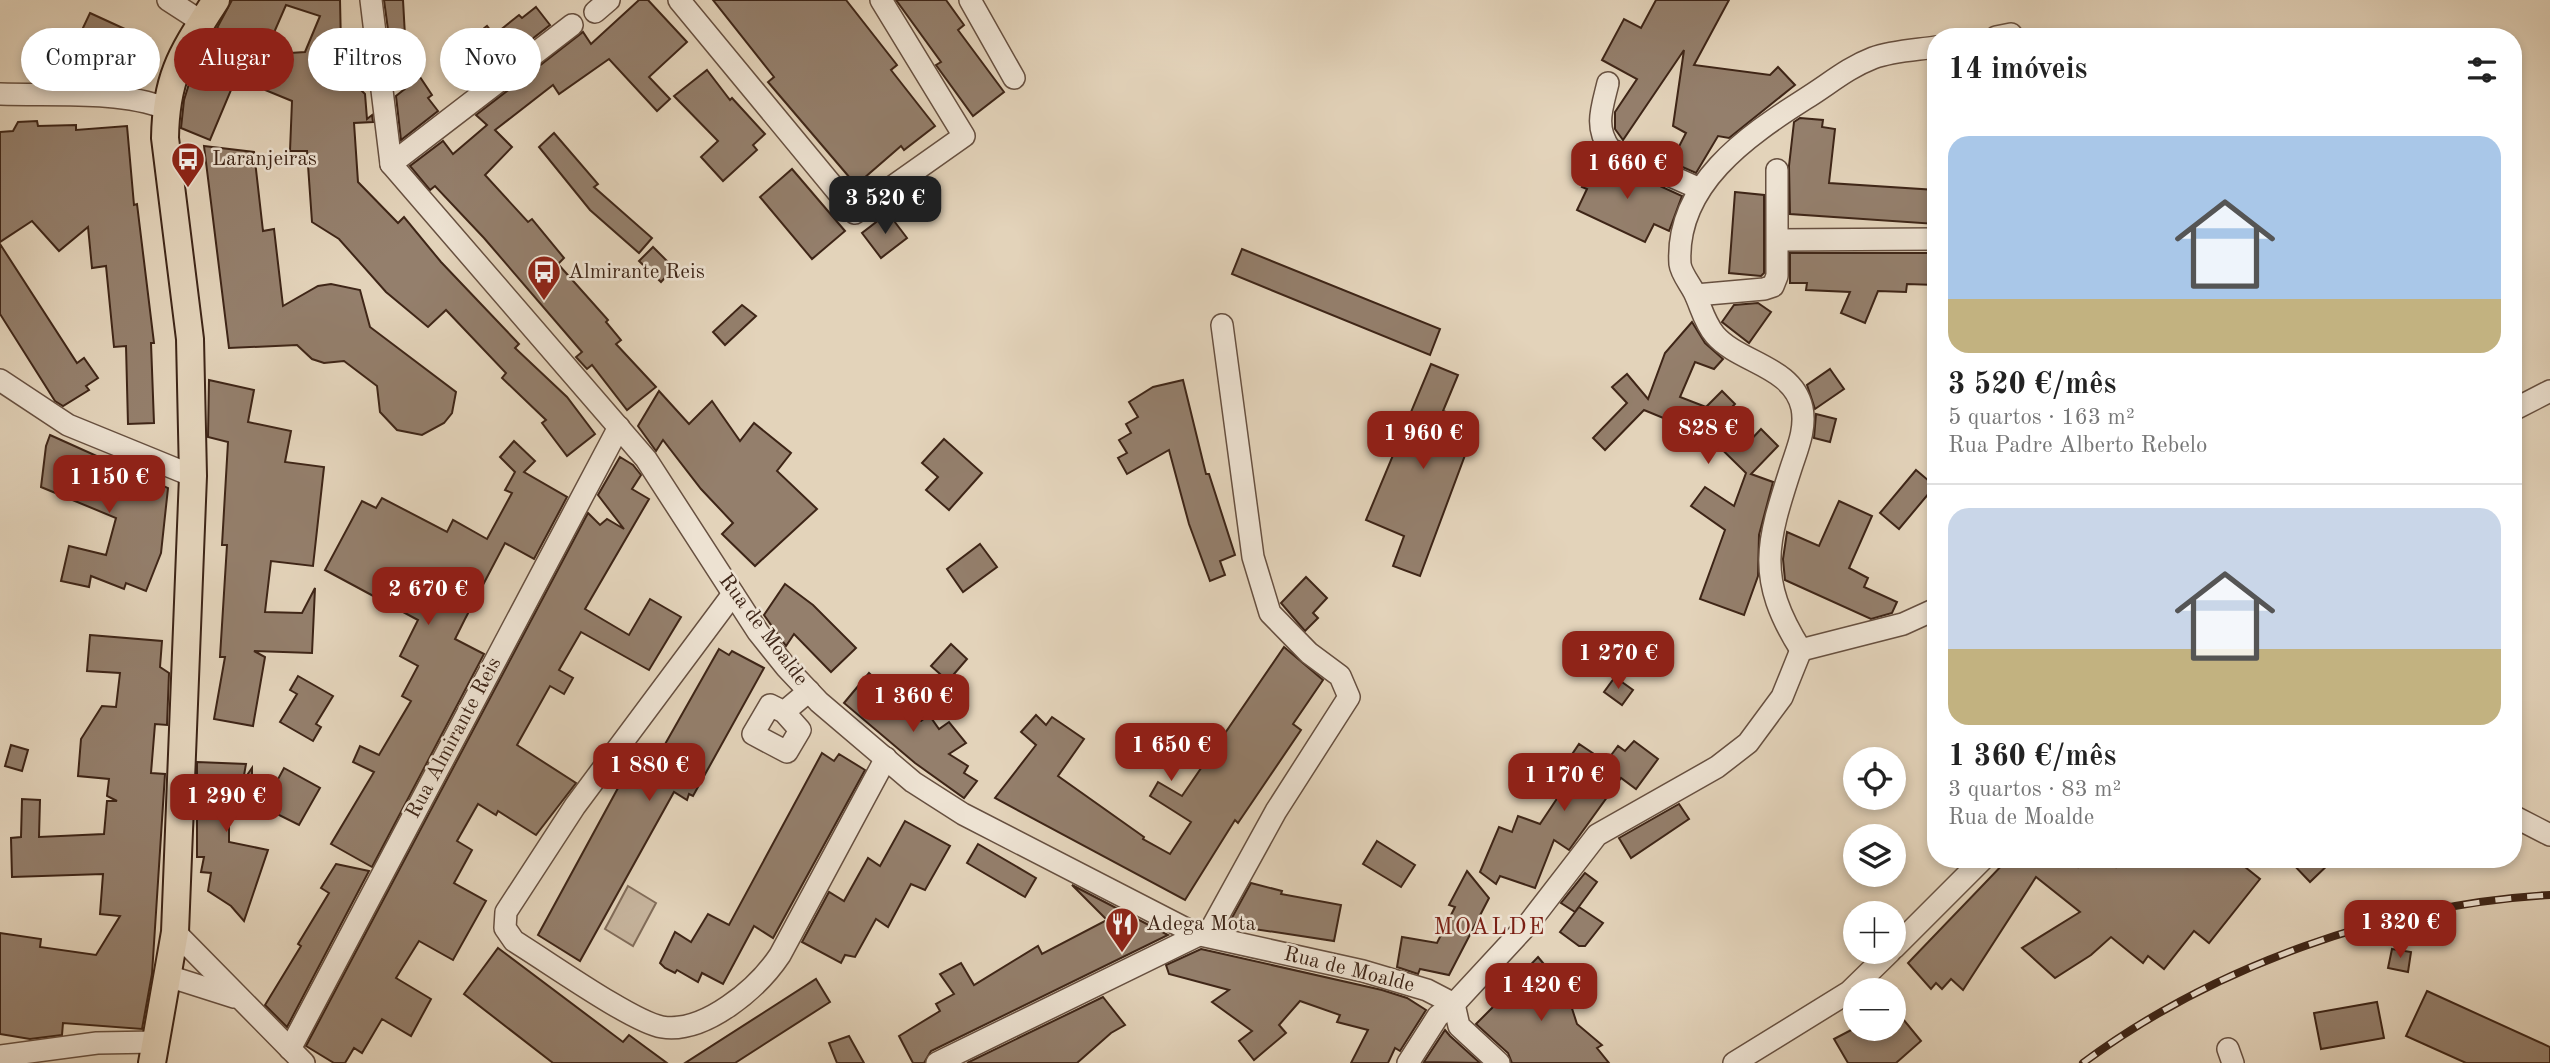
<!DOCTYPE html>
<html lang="pt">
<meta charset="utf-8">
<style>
:root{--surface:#fff;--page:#f6f6f6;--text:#222;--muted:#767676;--line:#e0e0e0;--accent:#8f2418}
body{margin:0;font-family:"Old Standard TT",serif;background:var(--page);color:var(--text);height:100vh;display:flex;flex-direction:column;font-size:26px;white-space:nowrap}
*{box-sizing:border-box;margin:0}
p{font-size:23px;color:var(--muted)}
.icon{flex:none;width:38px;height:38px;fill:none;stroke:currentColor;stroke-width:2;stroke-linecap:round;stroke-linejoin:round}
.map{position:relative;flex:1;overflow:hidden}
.drawer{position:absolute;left:1927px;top:28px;width:595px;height:840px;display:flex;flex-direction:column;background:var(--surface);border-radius:28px;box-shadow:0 4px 10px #0003}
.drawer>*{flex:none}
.top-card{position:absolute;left:21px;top:28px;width:665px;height:63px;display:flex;gap:14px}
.fabs{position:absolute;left:1843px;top:747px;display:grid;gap:14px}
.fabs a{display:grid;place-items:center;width:63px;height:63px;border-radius:50%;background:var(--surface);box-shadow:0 4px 10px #0003;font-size:35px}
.price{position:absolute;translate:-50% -60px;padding:0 16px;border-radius:14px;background:var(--accent);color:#fff;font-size:23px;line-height:46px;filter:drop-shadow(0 2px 4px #0008)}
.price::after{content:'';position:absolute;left:50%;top:42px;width:21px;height:16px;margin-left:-10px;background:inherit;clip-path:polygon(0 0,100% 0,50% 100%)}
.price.selected{background:#222;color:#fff}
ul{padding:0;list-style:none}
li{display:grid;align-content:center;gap:14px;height:371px;padding:0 21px}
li+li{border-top:2px solid var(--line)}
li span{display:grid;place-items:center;height:217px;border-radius:21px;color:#555}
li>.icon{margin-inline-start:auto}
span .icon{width:126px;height:126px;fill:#fffc;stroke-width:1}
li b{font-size:30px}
h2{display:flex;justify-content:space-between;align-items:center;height:84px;padding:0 21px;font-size:30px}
.chip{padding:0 24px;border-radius:32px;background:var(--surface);box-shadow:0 4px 10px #0003;font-size:24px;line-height:63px}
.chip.selected{background:var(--accent);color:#fff}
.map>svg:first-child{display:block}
.green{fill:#c7b59e;stroke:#826d5a;stroke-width:2}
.building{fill:#947f6c;stroke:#3e2517;stroke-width:2;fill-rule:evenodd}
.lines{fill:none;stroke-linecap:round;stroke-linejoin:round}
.minor-casing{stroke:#675040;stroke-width:24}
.major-casing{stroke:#3e2517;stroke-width:30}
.minor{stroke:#ede2d2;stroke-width:21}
.major{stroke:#e3d3ba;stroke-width:26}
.rail-casing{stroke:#3e2517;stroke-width:8}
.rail{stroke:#ede2d2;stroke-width:5;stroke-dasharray:16;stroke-linecap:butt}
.labels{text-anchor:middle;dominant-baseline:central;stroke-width:5;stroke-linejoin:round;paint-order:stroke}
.poi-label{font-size:21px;fill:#3e2517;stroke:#ede2d2;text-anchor:start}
.street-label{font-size:21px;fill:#3e2517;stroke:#ede2d2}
.neighbourhood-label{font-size:23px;letter-spacing:2px;fill:#7a1f14;stroke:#ede2d2}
</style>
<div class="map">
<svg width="2550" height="1063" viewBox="0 0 2550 1063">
<rect width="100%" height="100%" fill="#e3d3ba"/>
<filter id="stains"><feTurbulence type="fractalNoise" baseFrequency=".00286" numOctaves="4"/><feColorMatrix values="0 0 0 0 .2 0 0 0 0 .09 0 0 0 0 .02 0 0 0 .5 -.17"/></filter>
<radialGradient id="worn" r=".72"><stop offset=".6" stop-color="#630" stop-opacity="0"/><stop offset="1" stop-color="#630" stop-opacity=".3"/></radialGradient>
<path class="green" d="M628 886 656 903 633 946 605 929Z"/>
<g class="building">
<path d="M232 0H340L341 45 364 55 354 83 365 94 367 119 372 115 373 122 354 123 358 182 398 223 404 217 441 262 519 344 515 348 567 397 595 434 567 456 542 423 546 420 502 378 506 373 446 310 428 327 386 292 339 239 312 222 307 151H290L292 101 236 78 210 140 181 128 184 100 193 71 198 61 214 68 228 33 217 28ZM286 5 320 16 305 52 290 53 269 44Z"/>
<path d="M384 0H403L405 36 389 37Z"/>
<path d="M639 0H648L687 42 649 77 670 99 657 111 609 59 559 94 553 85 495 130 512 147 485 175 528 222 532 219 564 258 558 264 608 320 606 322 621 340 616 344 656 387 627 410 592 365 587 369 576 357 582 352 484 238 435 186 430 190 410 166 443 141 453 154 487 125 476 115 583 32 591 44Z"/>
<path d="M713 0H846L897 65 891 70 935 126 904 150 901 146 856 185 768 82 774 77Z"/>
<path d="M896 0H946L964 25 958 30 1004 92 973 116 936 65 941 62Z"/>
<path d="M1656 0H1729L1694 65 1770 75 1778 67 1795 85 1729 138 1718 136 1696 173 1671 162 1686 133 1673 126 1684 50 1623 140 1615 129V112L1637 79 1602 60 1624 19 1641 28Z"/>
<path d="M536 7 550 25 477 82 460 60 479 44 473 37 487 26 494 35 519 15 522 18Z"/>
<path d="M90 13 149 40 133 76 73 49Z"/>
<path d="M707 70 730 100 732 98 765 134 753 145 757 150 723 181 701 157 718 141 674 96Z"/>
<path d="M420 77 432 95 428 98 438 111 401 140 396 96Z"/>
<path d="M1800 118 1823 120 1822 127 1835 129 1829 183 1936 190V224L1790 214 1789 166 1794 122Z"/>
<path d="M37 121 38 126 76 125V130L127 126 134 205 137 204 154 343H151L154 423 128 424 126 346 114 347 106 266 92 268 88 227 59 251 32 221 0 242V132L13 131 18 122Z"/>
<path d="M554 133 598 184 594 187 652 238 639 253 590 210 539 147Z"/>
<path d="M204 146 254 152 263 231 274 229 283 306 318 286 331 284 360 290 370 327 456 392 452 413 444 423 422 435 397 430 380 412 377 386 344 361 324 363 312 359 297 345 229 348Z"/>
<path d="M1598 154 1605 161 1682 196 1669 231 1654 224 1645 242 1577 210 1587 189 1582 187Z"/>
<path d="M792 169 845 231 812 259 760 197Z"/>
<path d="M1735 192 1764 195V273L1761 276 1729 273Z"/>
<path d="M888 213 907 238 881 258 862 233Z"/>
<path d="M0 244 77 363 84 358 98 378 86 386 89 390 63 406 55 401 0 314Z"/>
<path d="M653 247 674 268 661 282 639 261Z"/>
<path d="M1242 249 1440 329 1430 355 1232 274Z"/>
<path d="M1790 253H1936V285L1907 284 1906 292 1878 291 1865 323 1841 313 1850 292 1806 290 1807 283H1790Z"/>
<path d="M1758 303 1771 312 1749 343 1722 322 1734 305Z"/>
<path d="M742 305 756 316 725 345 713 332Z"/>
<path d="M1692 322 1705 343 1723 359 1714 369 1695 362 1680 397 1706 407 1722 391 1735 404 1719 420 1745 446 1761 429 1778 446 1751 474 1773 482 1759 535 1758 576 1744 615 1700 599 1725 530 1691 506 1705 487 1734 506 1746 473 1689 417 1685 427 1644 410 1605 450 1593 438 1627 403 1612 387 1627 374 1648 399 1665 353Z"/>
<path d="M1431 364 1458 375 1443 411 1477 423 1420 576 1393 566 1404 536 1366 520Z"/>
<path d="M1830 369 1844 389 1815 409 1807 385Z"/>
<path d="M209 380 254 390 248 422 291 431 285 462 324 467 313 566 271 561 265 612 302 613 315 588 312 653 254 651 265 657 253 726 214 719 225 657H220L227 545H222L228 442 208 437Z"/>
<path d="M1183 380 1206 474H1209L1235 555 1220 561 1225 575 1210 581 1189 524 1169 450 1127 474 1118 458 1127 453 1119 440 1131 433 1126 424 1138 417 1129 402 1153 387Z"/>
<path d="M659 391 689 424 712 401 740 441 754 423 791 453 777 471 817 509 755 566 722 534 733 523 701 489 663 440 656 451 638 426Z"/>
<path d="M1816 414 1836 419 1830 442 1814 438Z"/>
<path d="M50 435 168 488 161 553 146 591 126 583 124 589 91 576 89 587 61 581 69 546 106 555 116 518 41 487 46 446Z"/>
<path d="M944 439 982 473 949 510 926 490 938 477 922 463Z"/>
<path d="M514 441 535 461 524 472 567 497 534 559 505 543 465 619 455 639 484 654 372 867 331 844 374 772 353 762 360 746 379 755 411 701 402 696 418 666 400 656 418 620 325 570 362 501 376 508 382 498 447 532 453 520 487 539 512 493 505 490 515 472 500 457Z"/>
<path d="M620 457 633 465 641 475 632 489 649 499 585 609 629 635 650 599 681 617 649 670 581 632 559 670 573 678 564 694 550 686 517 745 576 783 536 835 498 811 496 815 478 804 457 841 472 850 454 883 486 901 453 960 419 941 396 978 431 999 411 1036 382 1019 362 1053 354 1048 345 1063H334L306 1046 588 513 600 525 607 519 624 529 598 495Z"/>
<path d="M1916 470 1935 486 1899 529 1880 513Z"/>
<path d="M1839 501 1872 516 1849 568 1868 578 1864 587 1897 602 1892 613 1871 619 1785 580 1783 559 1787 532 1819 546Z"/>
<path d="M980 544 997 567 963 592 947 569Z"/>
<path d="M1306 577 1327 598 1313 613 1318 618 1305 631 1281 603Z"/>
<path d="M785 584 813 605 856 648 831 672 794 634 786 646 764 615Z"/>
<path d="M90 635 162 641 160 667 169 673 167 725 155 724 151 773 165 774 152 974 142 1029 63 1023 62 1035 30 1039 0 1034V933L41 939 40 947 96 955 120 916 100 914 103 874 12 877 11 838 21 837 22 799 40 800 39 837 104 834 107 801H117L107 796 109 779 78 776 81 739 102 706 116 707 120 673 87 671Z"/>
<path d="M951 644 967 659 948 681 931 666Z"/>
<path d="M1284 647 1323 680 1293 724 1301 730 1238 823 1235 820 1185 900 995 798 1036 745 1021 732 1036 715 1046 725 1052 717 1084 739 1058 776 1144 837 1143 839 1170 854 1191 822 1150 796 1158 782 1182 796Z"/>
<path d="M719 649 729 655 732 651 764 668 693 796 689 794 687 800 674 792 580 961 538 935 630 766 647 776Z"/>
<path d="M869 673 921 721 929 715 939 729 949 722 966 743 949 754 968 766 964 773 977 781 964 798 915 763 844 703Z"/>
<path d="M298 676 333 696 316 724 321 727 313 741 280 722 297 694 290 690Z"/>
<path d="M1615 677 1633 690 1622 705 1604 692Z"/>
<path d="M1634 741 1658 759 1636 789 1621 778 1569 850 1554 840 1535 888 1500 876 1496 884 1480 872 1499 827 1512 832 1518 816 1540 824 1566 785 1556 778 1579 744 1606 762 1618 746 1625 751Z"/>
<path d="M11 745 28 750 22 771 5 766Z"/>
<path d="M822 753 834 761 839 754 865 770 773 938 754 926 723 984 702 973 698 982 677 970 675 973 665 968 660 963 675 932 691 942 708 914 729 925Z"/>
<path d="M197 762 246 764 243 781 252 768V810H229V842L268 850 244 921 231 906 208 891 211 873 201 872 204 857H197Z"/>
<path d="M284 768 320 788 299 825 263 807Z"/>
<path d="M1679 804 1689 819 1631 858 1619 838Z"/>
<path d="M905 821 950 846 925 890 911 884 888 927 876 919 855 957 845 955 841 963 802 942 829 892 844 901 868 858 880 866Z"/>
<path d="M1377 841 1415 865 1401 887 1363 864Z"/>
<path d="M978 844 1036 878 1025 897 967 863Z"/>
<path d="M2008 859H2068L2078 867 2084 859H2106L2116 867 2123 859H2235L2260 879 2209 943 2194 931 2164 969 2148 956 2143 963 2111 937 2091 955 2055 978 2022 948 2080 912 2036 877 1963 990 1951 979 1942 989 1936 983 1931 989 1908 963Z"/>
<path d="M2288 859H2334L2310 882Z"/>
<path d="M336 864 369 871 287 1027 265 1005 301 946 298 944 329 893 321 888Z"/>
<path d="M1467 871 1489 898 1449 975 1420 969 1418 974 1397 967 1402 937 1437 943 1455 907 1449 905Z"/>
<path d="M1585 873 1597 882 1575 912 1561 903Z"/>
<path d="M1251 883 1282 891 1281 894 1341 905 1334 941 1228 925Z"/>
<path d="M1072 885 1168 935 931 1051 924 1063H913L899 1036 940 1011 936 1004 954 994 940 974 961 963 974 985 1038 946 1042 954 1107 920Z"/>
<path d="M1579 907 1603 923 1585 946H1579L1560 932Z"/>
<path d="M498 948 623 1042 629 1035 667 1063H553L464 994Z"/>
<path d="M1201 949 1382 990 1407 998 1426 1010 1400 1051 1395 1048 1388 1063H1351L1368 1030 1337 1022 1340 1015 1300 1001 1279 1025 1286 1033 1254 1060 1239 1041 1252 1031 1212 1002 1229 990 1169 974 1166 965Z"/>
<path d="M2392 949 2411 952 2408 972 2388 968Z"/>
<path d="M1538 957 1548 969 1558 965 1577 1024 1602 1045 1597 1048 1609 1063H1512L1508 1053 1476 1024 1496 1004 1523 997 1517 979Z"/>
<path d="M816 979 830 1002 735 1063H685Z"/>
<path d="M2427 991 2550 1047V1063H2466L2406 1036Z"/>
<path d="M1103 997 1125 1025 1111 1033 1077 1063H967Z"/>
<path d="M2377 1002 2384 1038 2321 1049 2314 1013Z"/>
<path d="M1894 1008 1921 1041 1896 1063H1848L1834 1039 1853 1029H1894Z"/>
<path d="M1445 1030 1450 1036 1480 1063 1424 1062Z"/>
<path d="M849 1036 864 1063H837L829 1043Z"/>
</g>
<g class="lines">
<g class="minor-casing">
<g id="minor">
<path d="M168 0 202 22"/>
<path d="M371 0 391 164 646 459 758 632 786 667 819 702 913 782 963 814 1196 934 1363 971 1427 990 1454 1004"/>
<path d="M679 0 855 213 964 136 881 0"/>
<path d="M970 0 1014 78"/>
<path d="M595 12 609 0"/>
<path d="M1996 37 2011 34"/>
<path d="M1608 83C1602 108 1594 127 1610 149L1700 189"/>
<path d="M0 94C51 96 119 90 165 108"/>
<path d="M391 164 572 25"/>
<path d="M1778 240 1936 239"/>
<path d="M1696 295 1764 289 1773 286 1777 276V170"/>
<path d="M0 380 68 425 193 476"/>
<path d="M2513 410 2550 391"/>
<path d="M733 594 575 806 506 912 505 928 514 941C544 959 632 1022 662 1027 705 1034 758 988 780 955L886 758"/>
<path d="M1801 650C1755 577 1767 542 1792 465 1798 447 1806 428 1802 408 1793 366 1739 363 1715 335 1704 322 1701 306 1694 292 1690 284 1681 273 1680 264 1675 185 1747 136 1805 99 1828 85 1847 68 1873 58 1892 51 1916 50 1936 47"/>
<path d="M1801 650 1903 624 1936 609"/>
<path d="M784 712 800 730 787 752 753 734 770 705 784 712 809 691"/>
<path d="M2513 816 2550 835"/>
<path d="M175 932 304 1063"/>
<path d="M1894 948 1983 859"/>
<path d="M168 976 234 997"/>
<path d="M1454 1004 1459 1026 1499 1063"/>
<path d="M290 1049 619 427"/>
<path d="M2228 1049 2233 1063"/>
<path d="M0 1056 97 1043 156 1042"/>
<path d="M937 1063 1211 929 1276 811 1349 697 1340 676 1309 653 1270 613 1253 557 1222 325"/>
<path d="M1408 1063 1438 1016 1454 1004 1529 923 1597 835 1717 767 1748 743 1782 697 1801 650"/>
<path d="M1734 1063 1849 992 1890 952"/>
</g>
</g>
<g class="major-casing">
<path id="major" d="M152 1063 175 932 193 476 190 339 165 138C166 74 183 52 216 0"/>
</g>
<use href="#minor" class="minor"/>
<use href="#major" class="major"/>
<g class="rail-casing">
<path id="rail" d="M2083 1063C2213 966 2389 904 2550 895"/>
</g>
<use href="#rail" class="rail"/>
</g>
<defs>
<g id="bus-pin" transform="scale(1.75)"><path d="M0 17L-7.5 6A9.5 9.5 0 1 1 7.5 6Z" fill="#8f2418" stroke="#ede2d2"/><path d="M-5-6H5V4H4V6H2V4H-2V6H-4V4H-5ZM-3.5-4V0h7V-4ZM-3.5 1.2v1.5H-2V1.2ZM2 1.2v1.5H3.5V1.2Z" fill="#fff"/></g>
<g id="restaurant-pin" transform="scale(1.75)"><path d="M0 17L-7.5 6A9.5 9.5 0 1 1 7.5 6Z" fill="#8f2418" stroke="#ede2d2"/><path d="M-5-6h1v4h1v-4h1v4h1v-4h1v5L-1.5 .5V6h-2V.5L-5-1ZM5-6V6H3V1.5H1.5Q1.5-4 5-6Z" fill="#fff"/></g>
</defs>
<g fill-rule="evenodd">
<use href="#bus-pin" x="188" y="159"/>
<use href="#bus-pin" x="544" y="272"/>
<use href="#restaurant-pin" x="1122" y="924"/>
</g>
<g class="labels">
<g class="poi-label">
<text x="212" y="159">Laranjeiras</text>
<text x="568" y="272">Almirante Reis</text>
<text x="1146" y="924">Adega Mota</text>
</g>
<g class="street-label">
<text transform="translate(763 630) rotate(53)">Rua de Moalde</text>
<text transform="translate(454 738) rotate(-62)">Rua Almirante Reis</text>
<text transform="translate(1349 970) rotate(14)">Rua de Moalde</text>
</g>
<g class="neighbourhood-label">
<text x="1490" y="927">MOALDE</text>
</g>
</g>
<rect width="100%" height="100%" filter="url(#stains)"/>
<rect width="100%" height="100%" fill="url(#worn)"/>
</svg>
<div class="fabs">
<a><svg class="icon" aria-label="locate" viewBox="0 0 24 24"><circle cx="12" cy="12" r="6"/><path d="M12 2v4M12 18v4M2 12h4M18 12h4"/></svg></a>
<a><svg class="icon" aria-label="layers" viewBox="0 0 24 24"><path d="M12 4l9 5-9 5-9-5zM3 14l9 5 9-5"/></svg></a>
<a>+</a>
<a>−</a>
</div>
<b class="price" style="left:1627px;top:201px">1 660 €</b>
<b class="price selected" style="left:885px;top:236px">3 520 €</b>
<b class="price" style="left:1708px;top:466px">828 €</b>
<b class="price" style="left:1423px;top:471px">1 960 €</b>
<b class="price" style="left:109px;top:515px">1 150 €</b>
<b class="price" style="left:428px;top:627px">2 670 €</b>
<b class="price" style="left:1618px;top:691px">1 270 €</b>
<b class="price" style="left:913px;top:734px">1 360 €</b>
<b class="price" style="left:1171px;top:783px">1 650 €</b>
<b class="price" style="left:649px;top:803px">1 880 €</b>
<b class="price" style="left:1564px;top:813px">1 170 €</b>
<b class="price" style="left:226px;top:834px">1 290 €</b>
<b class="price" style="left:2400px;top:960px">1 320 €</b>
<b class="price" style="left:1541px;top:1023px">1 420 €</b>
<div class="top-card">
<a class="chip">Comprar</a>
<a class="chip selected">Alugar</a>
<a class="chip">Filtros</a>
<a class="chip">Novo</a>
</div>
<section class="drawer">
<h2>14 imóveis<svg class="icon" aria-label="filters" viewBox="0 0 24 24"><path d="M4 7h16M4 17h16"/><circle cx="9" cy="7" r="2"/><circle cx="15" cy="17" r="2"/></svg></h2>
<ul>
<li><span style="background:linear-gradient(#a9c7e8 75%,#c2b280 0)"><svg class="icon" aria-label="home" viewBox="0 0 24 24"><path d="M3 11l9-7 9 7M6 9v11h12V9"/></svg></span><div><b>3 520 €/mês</b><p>5 quartos · 163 m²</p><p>Rua Padre Alberto Rebelo</p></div></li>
<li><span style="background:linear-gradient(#c9d6e8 65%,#c2b280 0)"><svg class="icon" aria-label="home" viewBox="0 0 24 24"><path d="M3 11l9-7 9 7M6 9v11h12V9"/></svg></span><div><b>1 360 €/mês</b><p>3 quartos · 83 m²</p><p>Rua de Moalde</p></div></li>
</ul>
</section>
</div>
